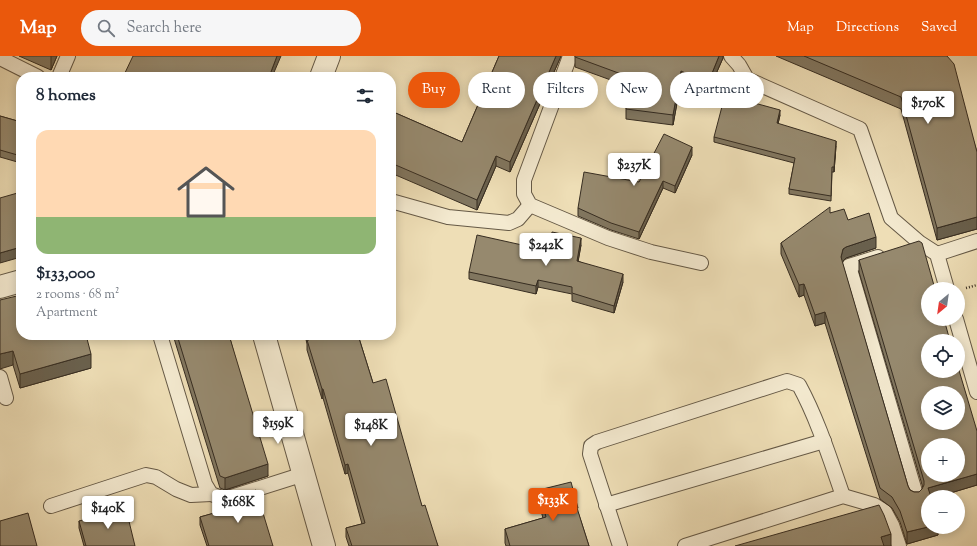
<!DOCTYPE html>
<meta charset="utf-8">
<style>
:root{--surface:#fff;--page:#f6f6f7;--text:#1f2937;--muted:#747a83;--line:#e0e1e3;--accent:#ea580c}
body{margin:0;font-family:"Sorts Mill Goudy",serif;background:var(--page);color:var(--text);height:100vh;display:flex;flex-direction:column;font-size:15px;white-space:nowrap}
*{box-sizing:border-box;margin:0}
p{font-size:13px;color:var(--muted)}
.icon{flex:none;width:22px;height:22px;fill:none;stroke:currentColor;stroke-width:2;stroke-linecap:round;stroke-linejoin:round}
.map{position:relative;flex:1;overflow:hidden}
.sheet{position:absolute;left:16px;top:16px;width:380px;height:268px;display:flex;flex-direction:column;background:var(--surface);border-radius:16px;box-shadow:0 2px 10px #0003}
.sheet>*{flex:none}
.guide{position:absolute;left:408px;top:16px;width:380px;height:36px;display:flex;gap:8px}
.needle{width:26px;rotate:209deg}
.tools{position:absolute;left:921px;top:226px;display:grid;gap:8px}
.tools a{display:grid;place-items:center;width:44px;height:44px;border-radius:50%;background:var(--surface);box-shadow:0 2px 10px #0003;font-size:20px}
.price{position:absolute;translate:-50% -34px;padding:0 9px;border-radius:4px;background:#fff;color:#222;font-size:13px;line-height:26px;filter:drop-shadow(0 1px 2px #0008)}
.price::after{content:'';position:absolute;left:50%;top:24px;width:12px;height:9px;margin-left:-6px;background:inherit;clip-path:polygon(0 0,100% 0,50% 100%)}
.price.on{background:var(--accent);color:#fff}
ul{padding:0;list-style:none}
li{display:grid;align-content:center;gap:8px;height:212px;padding:0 20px}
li+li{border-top:1px solid var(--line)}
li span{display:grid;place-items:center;height:124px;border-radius:12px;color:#555}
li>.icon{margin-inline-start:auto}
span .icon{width:72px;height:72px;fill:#fffc;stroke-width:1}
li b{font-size:17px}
h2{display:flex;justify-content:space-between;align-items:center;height:48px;padding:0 20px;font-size:17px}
.pill{padding:0 14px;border-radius:18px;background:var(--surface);box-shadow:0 2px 10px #0003;font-size:14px;line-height:36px}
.pill.on{background:var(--accent);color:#fff}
header{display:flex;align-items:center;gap:24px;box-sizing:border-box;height:56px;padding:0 20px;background:var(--accent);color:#fff}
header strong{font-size:19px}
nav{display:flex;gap:22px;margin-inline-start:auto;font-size:14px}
.search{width:280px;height:36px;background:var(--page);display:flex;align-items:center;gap:10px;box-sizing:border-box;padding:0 14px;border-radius:22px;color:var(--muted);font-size:15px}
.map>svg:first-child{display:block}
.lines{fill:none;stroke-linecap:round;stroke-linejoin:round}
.service-casing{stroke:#655946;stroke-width:16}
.minor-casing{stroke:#655946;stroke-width:24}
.tertiary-casing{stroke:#655946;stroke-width:24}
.path{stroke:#372d21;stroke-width:2.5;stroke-dasharray:1 2;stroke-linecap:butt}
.service{stroke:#f4ead0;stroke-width:14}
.minor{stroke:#f4ead0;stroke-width:22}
.tertiary{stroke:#f4ead0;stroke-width:22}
.wall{fill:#81765f;stroke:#372d21}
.shaded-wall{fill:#69604d;stroke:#372d21}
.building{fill:#96896e;stroke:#372d21;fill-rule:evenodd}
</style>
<header>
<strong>Map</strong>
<div class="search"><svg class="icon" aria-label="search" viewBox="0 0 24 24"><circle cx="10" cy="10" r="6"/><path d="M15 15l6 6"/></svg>Search here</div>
<nav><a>Map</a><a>Directions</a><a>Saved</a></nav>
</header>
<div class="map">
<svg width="977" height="490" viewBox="0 0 977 490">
<rect width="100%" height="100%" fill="#eedeb6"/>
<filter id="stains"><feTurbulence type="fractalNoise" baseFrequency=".005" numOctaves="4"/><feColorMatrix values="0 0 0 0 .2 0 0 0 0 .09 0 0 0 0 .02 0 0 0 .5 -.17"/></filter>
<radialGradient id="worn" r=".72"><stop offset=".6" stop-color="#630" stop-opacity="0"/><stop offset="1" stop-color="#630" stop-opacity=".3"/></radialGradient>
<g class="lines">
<g class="service-casing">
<g id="service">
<path d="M570 0 524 124V138L530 149 608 182 651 196 701 207"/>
<path d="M731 0 739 9 747 23 860 73 891 162 920 187 937 198 947 233"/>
<path d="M0 2 38 21"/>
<path d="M59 21 68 0"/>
<path d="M391 145 448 161 509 167 518 163 530 149"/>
<path d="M937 198 977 185"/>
<path d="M878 201 849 210 916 439"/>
<path d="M956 263 977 336"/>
<path d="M160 279 205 428 211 438 225 443 304 418"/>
<path d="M0 321 6 342"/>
<path d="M606 449 824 385"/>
<path d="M51 450 146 419 156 421 176 433 191 439 211 438"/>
<path d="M620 490 590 398 591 390 597 386 787 325 799 329C818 364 830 403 843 440"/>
<path d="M685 490 843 440 874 449 885 456 892 469 899 490"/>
</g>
</g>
<g class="minor-casing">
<g id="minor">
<path d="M321 21 329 0"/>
<path d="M0 231 21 225"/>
</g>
</g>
<g class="tertiary-casing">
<path id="tertiary" d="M264 279 324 490"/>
</g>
<path class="path" d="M966 232 977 229"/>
<use href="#service" class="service"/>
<use href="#minor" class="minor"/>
<use href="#tertiary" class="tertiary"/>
</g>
<g class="wall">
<path d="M19 0H57L51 14Z"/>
<path d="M499 0H561L510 116 496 110 477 154 391 117V55L462 86Z"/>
<path d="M575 0H723V2L708 36 681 25 673 69 626 63V53L630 31 575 11Z"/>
<path d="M776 0H947L977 96V173L937 184 901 53Z"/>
<path d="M780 59 778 68 836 90 834 116H832L831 145 789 138V133L794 107 714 86V81Z"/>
<path d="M0 60 21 66V107L0 101Z"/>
<path d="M692 99 675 137 663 132 639 183 611 174 578 160V152L639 126Z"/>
<path d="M830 157 848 164 876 192 846 202 842 206 908 430 910 434 914 436H919L923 432 859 216V204L977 375V429L937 441H928L938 471V479L907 488 900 466 892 452 880 443 825 267 815 270 804 239 799 241 781 198V187Z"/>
<path d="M581 189 578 205 623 226 614 257 572 245V238L538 231 536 238 469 223V216L549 195Z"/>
<path d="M0 244 91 312 20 332 13 309Z"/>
<path d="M173 279H229L268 420 225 434 220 432Z"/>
<path d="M305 279H358L373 327 438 490H349L346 481V472L362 468 348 417 345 418 323 342 322 343 307 294V288Z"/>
<path d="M539 434 578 456 589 490H506L505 487V473L543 462 539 448Z"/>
<path d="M226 444 273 490H207L200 469V461L226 454Z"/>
<path d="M79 465 135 490H84L79 472Z"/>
</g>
<g class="shaded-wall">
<path d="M51 0H57L51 14Z"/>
<path d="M277 0H281L272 21H269Z"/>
<path d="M556 0H561L510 116V106Z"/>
<path d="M719 0H723V2L708 36V27Z"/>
<path d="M681 15V25L673 69V59Z"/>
<path d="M780 54V59L777 72V67Z"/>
<path d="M836 85V90L834 116V111Z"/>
<path d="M692 91V99L675 137V130Z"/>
<path d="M496 100V110L477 154V144Z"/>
<path d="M663 125V132L639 183V176Z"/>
<path d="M977 161V173L937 184V172Z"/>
<path d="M876 181V192L846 202 843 205 841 212V201L843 193 846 191Z"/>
<path d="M581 182V189L577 212V205Z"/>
<path d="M21 191V201L0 207V197Z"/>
<path d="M623 218V226L614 257V250Z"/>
<path d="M538 224V231L536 238V230Z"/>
<path d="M804 228V239L799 241V229Z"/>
<path d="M825 256V267L815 270V259Z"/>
<path d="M13 295V309L0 313V298Z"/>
<path d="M91 298V312L20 332V318Z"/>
<path d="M322 333H323V342L322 343Z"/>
<path d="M268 408V420L225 434V422Z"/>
<path d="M348 408V417L345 418V409Z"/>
<path d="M977 418V429L937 441H928V432Z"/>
<path d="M928 471H938V479L907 488V476Z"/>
<path d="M891 478V490H881V481Z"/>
</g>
<g class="building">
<path d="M133 0H277L269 21H123Z"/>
<path d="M499 0H556L510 106 496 100 477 144 391 107V55L462 86Z"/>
<path d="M575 0H719L708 27 681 15 673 59 626 53 632 22 575 1Z"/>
<path d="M804 0H947L954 8 977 96V161L937 172 901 41Z"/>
<path d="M725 39 780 54 777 67 836 85 834 111H832L831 140 789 133 795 102 714 81Z"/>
<path d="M0 60 21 66V100L0 94Z"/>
<path d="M664 78 692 91 675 130 663 125 639 176 611 167 578 152 584 116 639 126Z"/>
<path d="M21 136V191L0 197V142Z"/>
<path d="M830 151V157L844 153 848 164 869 157 876 181 846 191 843 193 841 201 908 430 910 434 914 436H919L922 433 924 429V425L859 204 919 185 922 187 935 233H928V263H944L950 285H928V315H958V311L977 375V418L928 432 931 441H928V471L907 476 900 455 892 441 880 432 825 256 815 259 804 228 799 229 781 187ZM928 337H958V367H928ZM928 389H958V419H928Z"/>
<path d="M552 176 581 182 577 205 623 218 614 250 572 237V231L538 224 536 230 469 216 477 179 549 195Z"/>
<path d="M21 239V279H86L91 298 20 318 13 295 0 298V244Z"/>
<path d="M177 279H229L268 408 225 422 220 420Z"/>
<path d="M307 279H358L373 327 386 323 422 450 425 449 438 490H352L346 472 365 467 348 408 345 409 323 333H322L307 284H309Z"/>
<path d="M571 426 578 452H577L589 490H510L505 473 546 461 539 434Z"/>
<path d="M256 434 273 490H209L200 461 228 453 226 444Z"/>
<path d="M879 449 884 459 891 478 881 481 884 490H735Z"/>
<path d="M126 453 135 490H86L79 465Z"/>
<path d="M28 457 37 490H0V465Z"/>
</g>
<rect width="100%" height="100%" filter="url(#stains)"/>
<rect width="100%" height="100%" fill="url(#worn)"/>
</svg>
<div class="tools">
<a><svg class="needle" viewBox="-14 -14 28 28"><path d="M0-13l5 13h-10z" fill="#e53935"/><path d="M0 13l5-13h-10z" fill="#747a83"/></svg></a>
<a><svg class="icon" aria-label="locate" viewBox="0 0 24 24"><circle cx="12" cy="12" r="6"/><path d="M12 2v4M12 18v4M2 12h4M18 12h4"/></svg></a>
<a><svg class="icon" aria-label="layers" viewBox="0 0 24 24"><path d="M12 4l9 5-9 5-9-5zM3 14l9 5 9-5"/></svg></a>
<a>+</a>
<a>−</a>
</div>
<b class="price" style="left:928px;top:69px">$170K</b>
<b class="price" style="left:634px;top:131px">$237K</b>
<b class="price" style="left:546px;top:211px">$242K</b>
<b class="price" style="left:278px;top:389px">$159K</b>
<b class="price" style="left:371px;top:391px">$148K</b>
<b class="price on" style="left:553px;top:466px">$133K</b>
<b class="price" style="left:238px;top:468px">$168K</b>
<b class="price" style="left:108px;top:474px">$140K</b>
<div class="guide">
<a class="pill on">Buy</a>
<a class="pill">Rent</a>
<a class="pill">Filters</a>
<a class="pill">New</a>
<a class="pill">Apartment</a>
</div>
<section class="sheet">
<h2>8 homes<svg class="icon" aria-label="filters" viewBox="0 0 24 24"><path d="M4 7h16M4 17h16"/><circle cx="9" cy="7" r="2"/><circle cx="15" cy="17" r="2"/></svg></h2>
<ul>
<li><span style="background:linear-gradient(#ffd9b3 70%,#8fb573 0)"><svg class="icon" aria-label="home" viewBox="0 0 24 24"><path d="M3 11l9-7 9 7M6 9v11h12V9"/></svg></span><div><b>$133,000</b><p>2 rooms · 68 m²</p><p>Apartment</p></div></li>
</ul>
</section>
</div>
